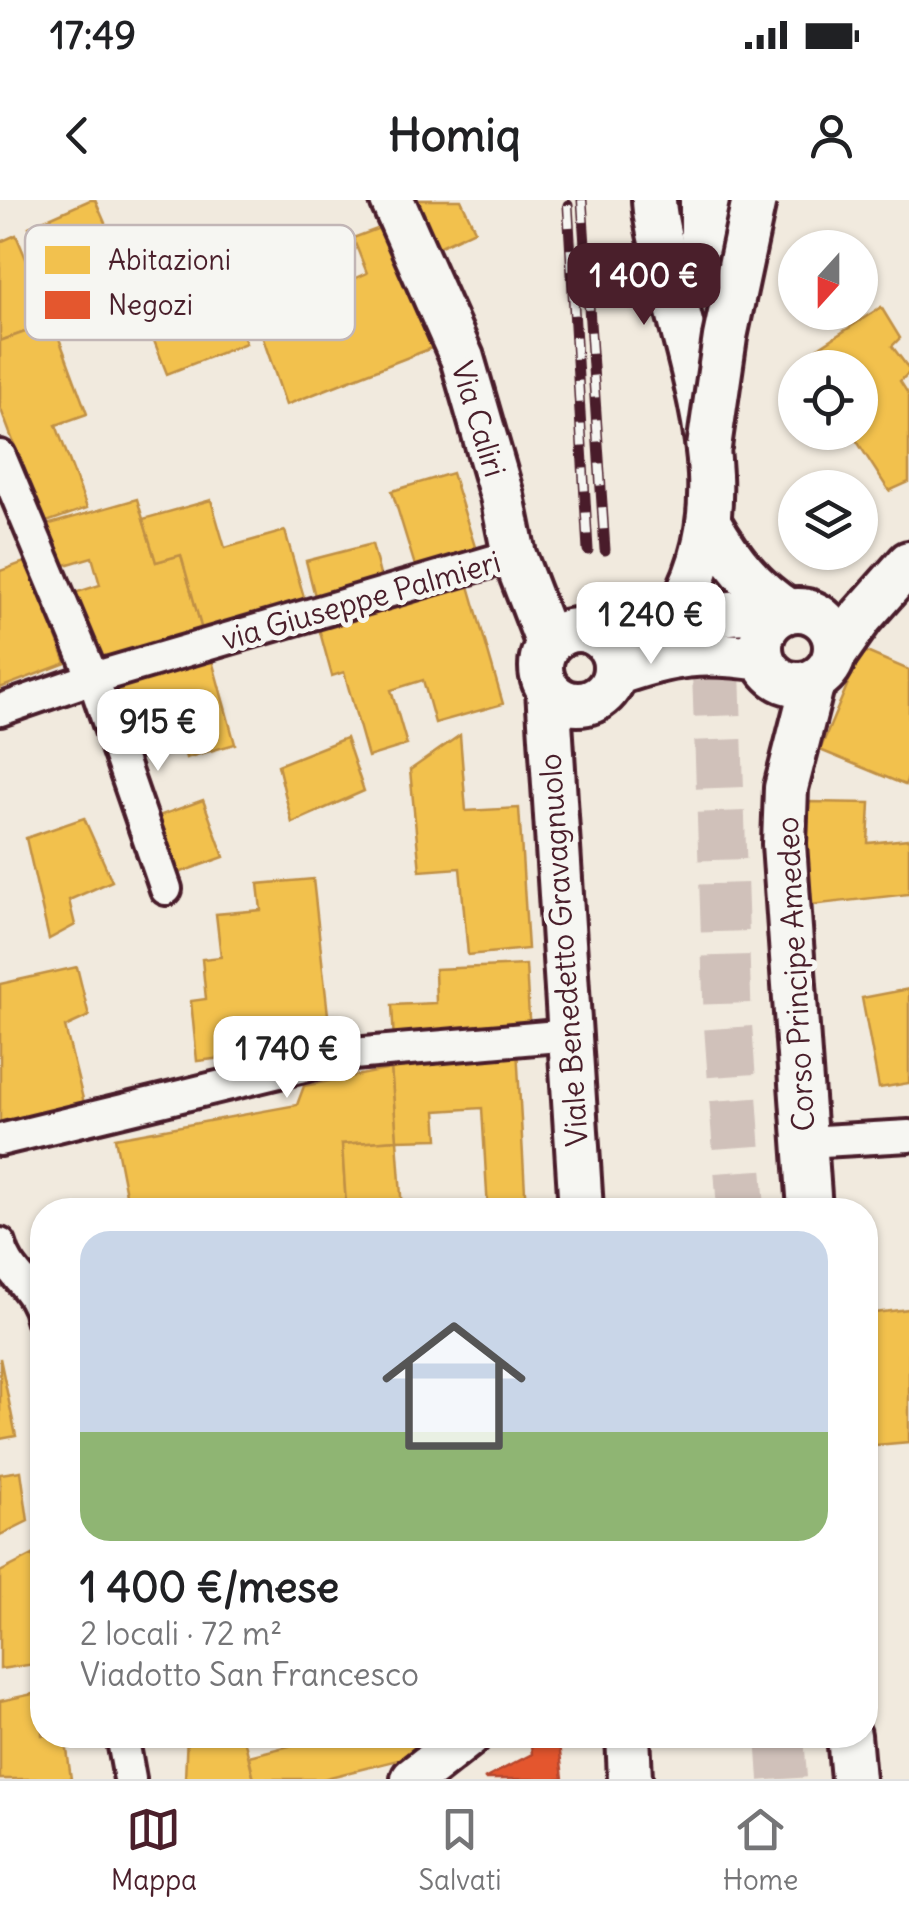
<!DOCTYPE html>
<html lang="it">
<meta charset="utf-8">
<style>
:root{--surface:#fff;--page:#f6f6f6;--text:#202124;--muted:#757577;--line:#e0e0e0;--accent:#4a1f2b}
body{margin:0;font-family:Delius,sans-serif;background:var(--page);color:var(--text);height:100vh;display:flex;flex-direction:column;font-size:38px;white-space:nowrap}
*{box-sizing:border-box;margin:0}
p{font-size:32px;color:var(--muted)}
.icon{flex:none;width:55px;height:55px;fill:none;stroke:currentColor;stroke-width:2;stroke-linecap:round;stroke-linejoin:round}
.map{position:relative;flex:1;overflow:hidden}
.side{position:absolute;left:30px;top:998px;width:848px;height:550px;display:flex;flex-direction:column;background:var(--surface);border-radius:40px;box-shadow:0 2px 8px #0004}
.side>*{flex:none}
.needle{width:65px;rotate:201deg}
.buttons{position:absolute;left:778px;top:30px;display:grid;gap:20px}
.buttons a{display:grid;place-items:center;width:100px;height:100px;border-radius:50%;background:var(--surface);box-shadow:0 2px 8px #0004;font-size:50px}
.price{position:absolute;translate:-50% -85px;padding:0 22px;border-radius:20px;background:#fff;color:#222;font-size:32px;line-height:65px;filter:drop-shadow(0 2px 5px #0008)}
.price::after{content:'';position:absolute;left:50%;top:60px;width:30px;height:22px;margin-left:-15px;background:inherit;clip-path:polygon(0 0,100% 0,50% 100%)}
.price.on{background:var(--accent);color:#fff}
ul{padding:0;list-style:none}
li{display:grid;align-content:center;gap:20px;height:530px;padding:0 50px}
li+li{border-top:2px solid var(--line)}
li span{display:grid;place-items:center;height:310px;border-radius:30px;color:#555}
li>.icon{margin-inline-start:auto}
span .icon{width:180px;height:180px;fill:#fffc;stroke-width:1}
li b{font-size:42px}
.status{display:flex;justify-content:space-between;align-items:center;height:70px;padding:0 50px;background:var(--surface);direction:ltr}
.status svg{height:28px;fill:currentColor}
header{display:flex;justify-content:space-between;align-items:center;height:130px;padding:0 50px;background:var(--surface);font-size:45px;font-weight:700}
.tab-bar{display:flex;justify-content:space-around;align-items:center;height:140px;border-top:2px solid var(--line);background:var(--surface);font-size:28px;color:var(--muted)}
.tab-bar a{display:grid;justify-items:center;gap:5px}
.tab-bar .on{color:var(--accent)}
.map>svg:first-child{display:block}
.homes{fill:#f2c14e;stroke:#c09044;stroke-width:2.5}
.shops{fill:#e4572e;stroke:#b6462d;stroke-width:2.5}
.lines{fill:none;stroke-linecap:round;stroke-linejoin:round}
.primary-tunnel{stroke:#d0c1ba;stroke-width:48;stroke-dasharray:48 24;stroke-linecap:butt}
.street-casing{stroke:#4a1f2b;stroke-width:38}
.secondary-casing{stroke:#4a1f2b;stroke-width:50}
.primary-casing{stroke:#4a1f2b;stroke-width:55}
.street{stroke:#f6f6f2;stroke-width:30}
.secondary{stroke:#f6f6f2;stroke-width:42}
.primary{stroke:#f6f6f2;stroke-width:48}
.rail-casing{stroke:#4a1f2b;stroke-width:11}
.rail{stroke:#f6f6f2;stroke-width:8;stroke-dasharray:22;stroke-linecap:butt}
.secondary-bridge-casing{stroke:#4a1f2b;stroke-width:50;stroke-linecap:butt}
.secondary-bridge{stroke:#f6f6f2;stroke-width:42}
.labels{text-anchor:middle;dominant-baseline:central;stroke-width:10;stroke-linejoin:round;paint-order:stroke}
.street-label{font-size:30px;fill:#4a1f2b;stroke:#f6f6f2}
.key{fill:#f6f6f2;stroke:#c2b6b6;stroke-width:2.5}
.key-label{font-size:28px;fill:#4a1f2b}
</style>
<div class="status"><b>17:49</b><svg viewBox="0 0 49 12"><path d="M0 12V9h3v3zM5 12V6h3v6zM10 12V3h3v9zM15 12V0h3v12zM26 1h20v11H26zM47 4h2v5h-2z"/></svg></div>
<header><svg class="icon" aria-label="back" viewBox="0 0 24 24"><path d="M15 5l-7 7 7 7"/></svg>Homiq<svg class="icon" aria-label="person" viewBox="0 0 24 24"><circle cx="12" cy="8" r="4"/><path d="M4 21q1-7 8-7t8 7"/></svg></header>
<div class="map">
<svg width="909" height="1579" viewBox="0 0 909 1579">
<rect width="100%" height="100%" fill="#f1eade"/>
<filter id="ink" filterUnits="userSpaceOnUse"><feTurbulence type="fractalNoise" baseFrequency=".01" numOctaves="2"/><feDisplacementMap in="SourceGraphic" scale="20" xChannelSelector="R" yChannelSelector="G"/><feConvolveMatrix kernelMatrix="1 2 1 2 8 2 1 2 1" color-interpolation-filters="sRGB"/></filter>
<g filter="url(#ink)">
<g class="homes">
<path d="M90 0H95L129 78 65 106 29 27Z"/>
<path d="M406 0H461L475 30 430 51Z"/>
<path d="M393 23 437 146 286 205 251 104 315 76 322 93 367 73 353 38Z"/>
<path d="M16 35 53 122 0 141V42Z"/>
<path d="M214 62 246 143 167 174 135 92Z"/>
<path d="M881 107 900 138 892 146 909 169V173L900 181 909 195V282L889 291 851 232H860V168H809L803 158Z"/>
<path d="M53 122 87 214 56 225 87 308 44 323 0 207V141Z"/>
<path d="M452 273 476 350 416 369 392 291Z"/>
<path d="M137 299 156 362 181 355 202 430 88 465 68 395 100 385 92 357 55 368 43 326Z"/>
<path d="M211 300 225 348 285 331 305 401 202 430 181 355 156 362 143 319Z"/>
<path d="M372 344 382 383 316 400 306 361Z"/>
<path d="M27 361 66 463 0 488V371Z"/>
<path d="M467 379 503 504 435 523 423 480 391 490 407 545 368 557 344 472 332 476 317 421Z"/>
<path d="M862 450 909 470V575L905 585 820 550Z"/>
<path d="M210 453 235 544 186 558 169 495 147 501 151 515 121 523 110 481Z"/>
<path d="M460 535 466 611 519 608 528 749 468 755 460 668 420 671 410 570Z"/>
<path d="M346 538 364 591 292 623 278 565Z"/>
<path d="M203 600 224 657 173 675 153 618Z"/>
<path d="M806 602 870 603 868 643 909 639V694L811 705 801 650Z"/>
<path d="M84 618 112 681 69 700 75 725 49 739 26 638Z"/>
<path d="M313 679 330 833 255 841 256 854 197 861 191 801 206 799 202 759 221 757 216 714 261 710 258 684Z"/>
<path d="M526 765 530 835 394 842 392 805 436 803 435 769Z"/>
<path d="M77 767 89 816 65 827 84 903 0 922V784Z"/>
<path d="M909 789V883L879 888 862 798Z"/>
<path d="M517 848 526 1010H488L482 908 436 911 438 939 397 940 390 856Z"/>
<path d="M391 869 397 940 342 944 346 1005 315 1010H129L115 938 297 905 304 886Z"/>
<path d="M397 940 402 1010H371L370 1002 346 1005 342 944Z"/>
<path d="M909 1109V1242L865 1246V1114Z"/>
<path d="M0 1158 16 1236 0 1239Z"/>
<path d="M21 1271 28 1321 0 1335V1274Z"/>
<path d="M33 1355 42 1405V1463L0 1469V1372Z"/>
<path d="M42 1492V1535H65L71 1579H0V1501Z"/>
<path d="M187 1535H243L254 1579H185Z"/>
<path d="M333 1535H425L430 1552 322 1579H254L249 1556Z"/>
</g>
<path class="shops" d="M530 1535H558L563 1579H484L532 1554Z"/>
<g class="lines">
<g class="primary-tunnel">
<path d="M705 35 708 182"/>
<path d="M711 324 728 825 741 1010"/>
<path d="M780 1535 783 1579"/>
</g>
<g class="street-casing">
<g id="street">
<path d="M0 256 93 478 166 689"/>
<path d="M0 510 93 478 514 355"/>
<path d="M0 940 353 854 569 835"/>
<path d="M805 942 909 936"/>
<path d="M0 1044C7 1075 36 1086 42 1119"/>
<path d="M122 1535 130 1579"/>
</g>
</g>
<g class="secondary-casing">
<g id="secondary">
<path d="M392 0 462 158 502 296 514 355 548 444"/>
<path d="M654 0C655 25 664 51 669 75 696 191 744 308 674 417"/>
<path d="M710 324C731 360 753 389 788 411"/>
<circle cx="798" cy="447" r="37"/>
<circle cx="578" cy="467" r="37"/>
<path d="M592 432C658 420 721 411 788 411"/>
<path d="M836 453 862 416 909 363"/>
<path d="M615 474C672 454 702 450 762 459"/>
<path d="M548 490 581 1010"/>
<path d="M810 1010 784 644 786 588 813 482"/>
<path d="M628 1535 630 1579"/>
<path d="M849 1535 853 1579"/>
<path d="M413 1579 469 1535"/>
</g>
</g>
<g class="primary-casing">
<path id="primary" d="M705 0V35"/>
</g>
<use href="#street" class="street"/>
<use href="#secondary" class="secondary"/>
<use href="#primary" class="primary"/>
<g class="rail-casing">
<g id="rail">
<path d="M582 0 605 350"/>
<path d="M568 5 588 350"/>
</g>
</g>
<use href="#rail" class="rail"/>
<g class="secondary-bridge-casing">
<path id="secondary-bridge" d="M709 247 725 137 754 0"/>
</g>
<use href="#secondary-bridge" class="secondary-bridge"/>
</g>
</g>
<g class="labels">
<g class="street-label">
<text transform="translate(479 219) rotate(73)">Via Caliri</text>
<text transform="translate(361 400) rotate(-16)">via Giuseppe Palmieri</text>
<text transform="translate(563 750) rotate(-94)">Viale Benedetto Gravagnuolo</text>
<text transform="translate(795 774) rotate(-93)">Corso Principe Amedeo</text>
</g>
</g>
<rect x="25" y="25" width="330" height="115" rx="15" class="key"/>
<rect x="45" y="46" width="45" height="28" fill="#f2c14e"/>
<rect x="45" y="91" width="45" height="28" fill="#e4572e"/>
<g class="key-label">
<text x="108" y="70">Abitazioni</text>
<text x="108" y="115">Negozi</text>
</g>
</svg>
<div class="buttons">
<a><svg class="needle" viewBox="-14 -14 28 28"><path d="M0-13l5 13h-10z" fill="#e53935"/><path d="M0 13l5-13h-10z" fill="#757577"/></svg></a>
<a><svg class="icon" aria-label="locate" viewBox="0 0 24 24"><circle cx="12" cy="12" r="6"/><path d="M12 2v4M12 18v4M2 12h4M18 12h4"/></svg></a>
<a><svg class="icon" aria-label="layers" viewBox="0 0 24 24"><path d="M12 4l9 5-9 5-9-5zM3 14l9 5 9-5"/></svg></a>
</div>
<b class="price on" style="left:644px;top:128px">1 400 €</b>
<b class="price" style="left:651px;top:467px">1 240 €</b>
<b class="price" style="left:158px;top:574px">915 €</b>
<b class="price" style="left:287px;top:901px">1 740 €</b>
<section class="side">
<ul>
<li><span style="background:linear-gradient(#c9d6e8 65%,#8fb573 0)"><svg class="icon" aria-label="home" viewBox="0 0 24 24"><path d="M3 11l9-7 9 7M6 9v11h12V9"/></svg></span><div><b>1 400 €/mese</b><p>2 locali · 72 m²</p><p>Viadotto San Francesco</p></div></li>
</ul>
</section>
</div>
<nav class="tab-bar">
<a class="on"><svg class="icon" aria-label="map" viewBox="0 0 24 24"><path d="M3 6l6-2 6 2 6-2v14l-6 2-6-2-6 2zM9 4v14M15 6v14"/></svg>Mappa</a>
<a><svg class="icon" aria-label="saved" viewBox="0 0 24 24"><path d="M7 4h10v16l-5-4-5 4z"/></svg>Salvati</a>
<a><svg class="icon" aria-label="home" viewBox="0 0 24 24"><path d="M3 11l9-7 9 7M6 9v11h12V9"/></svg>Home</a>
</nav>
